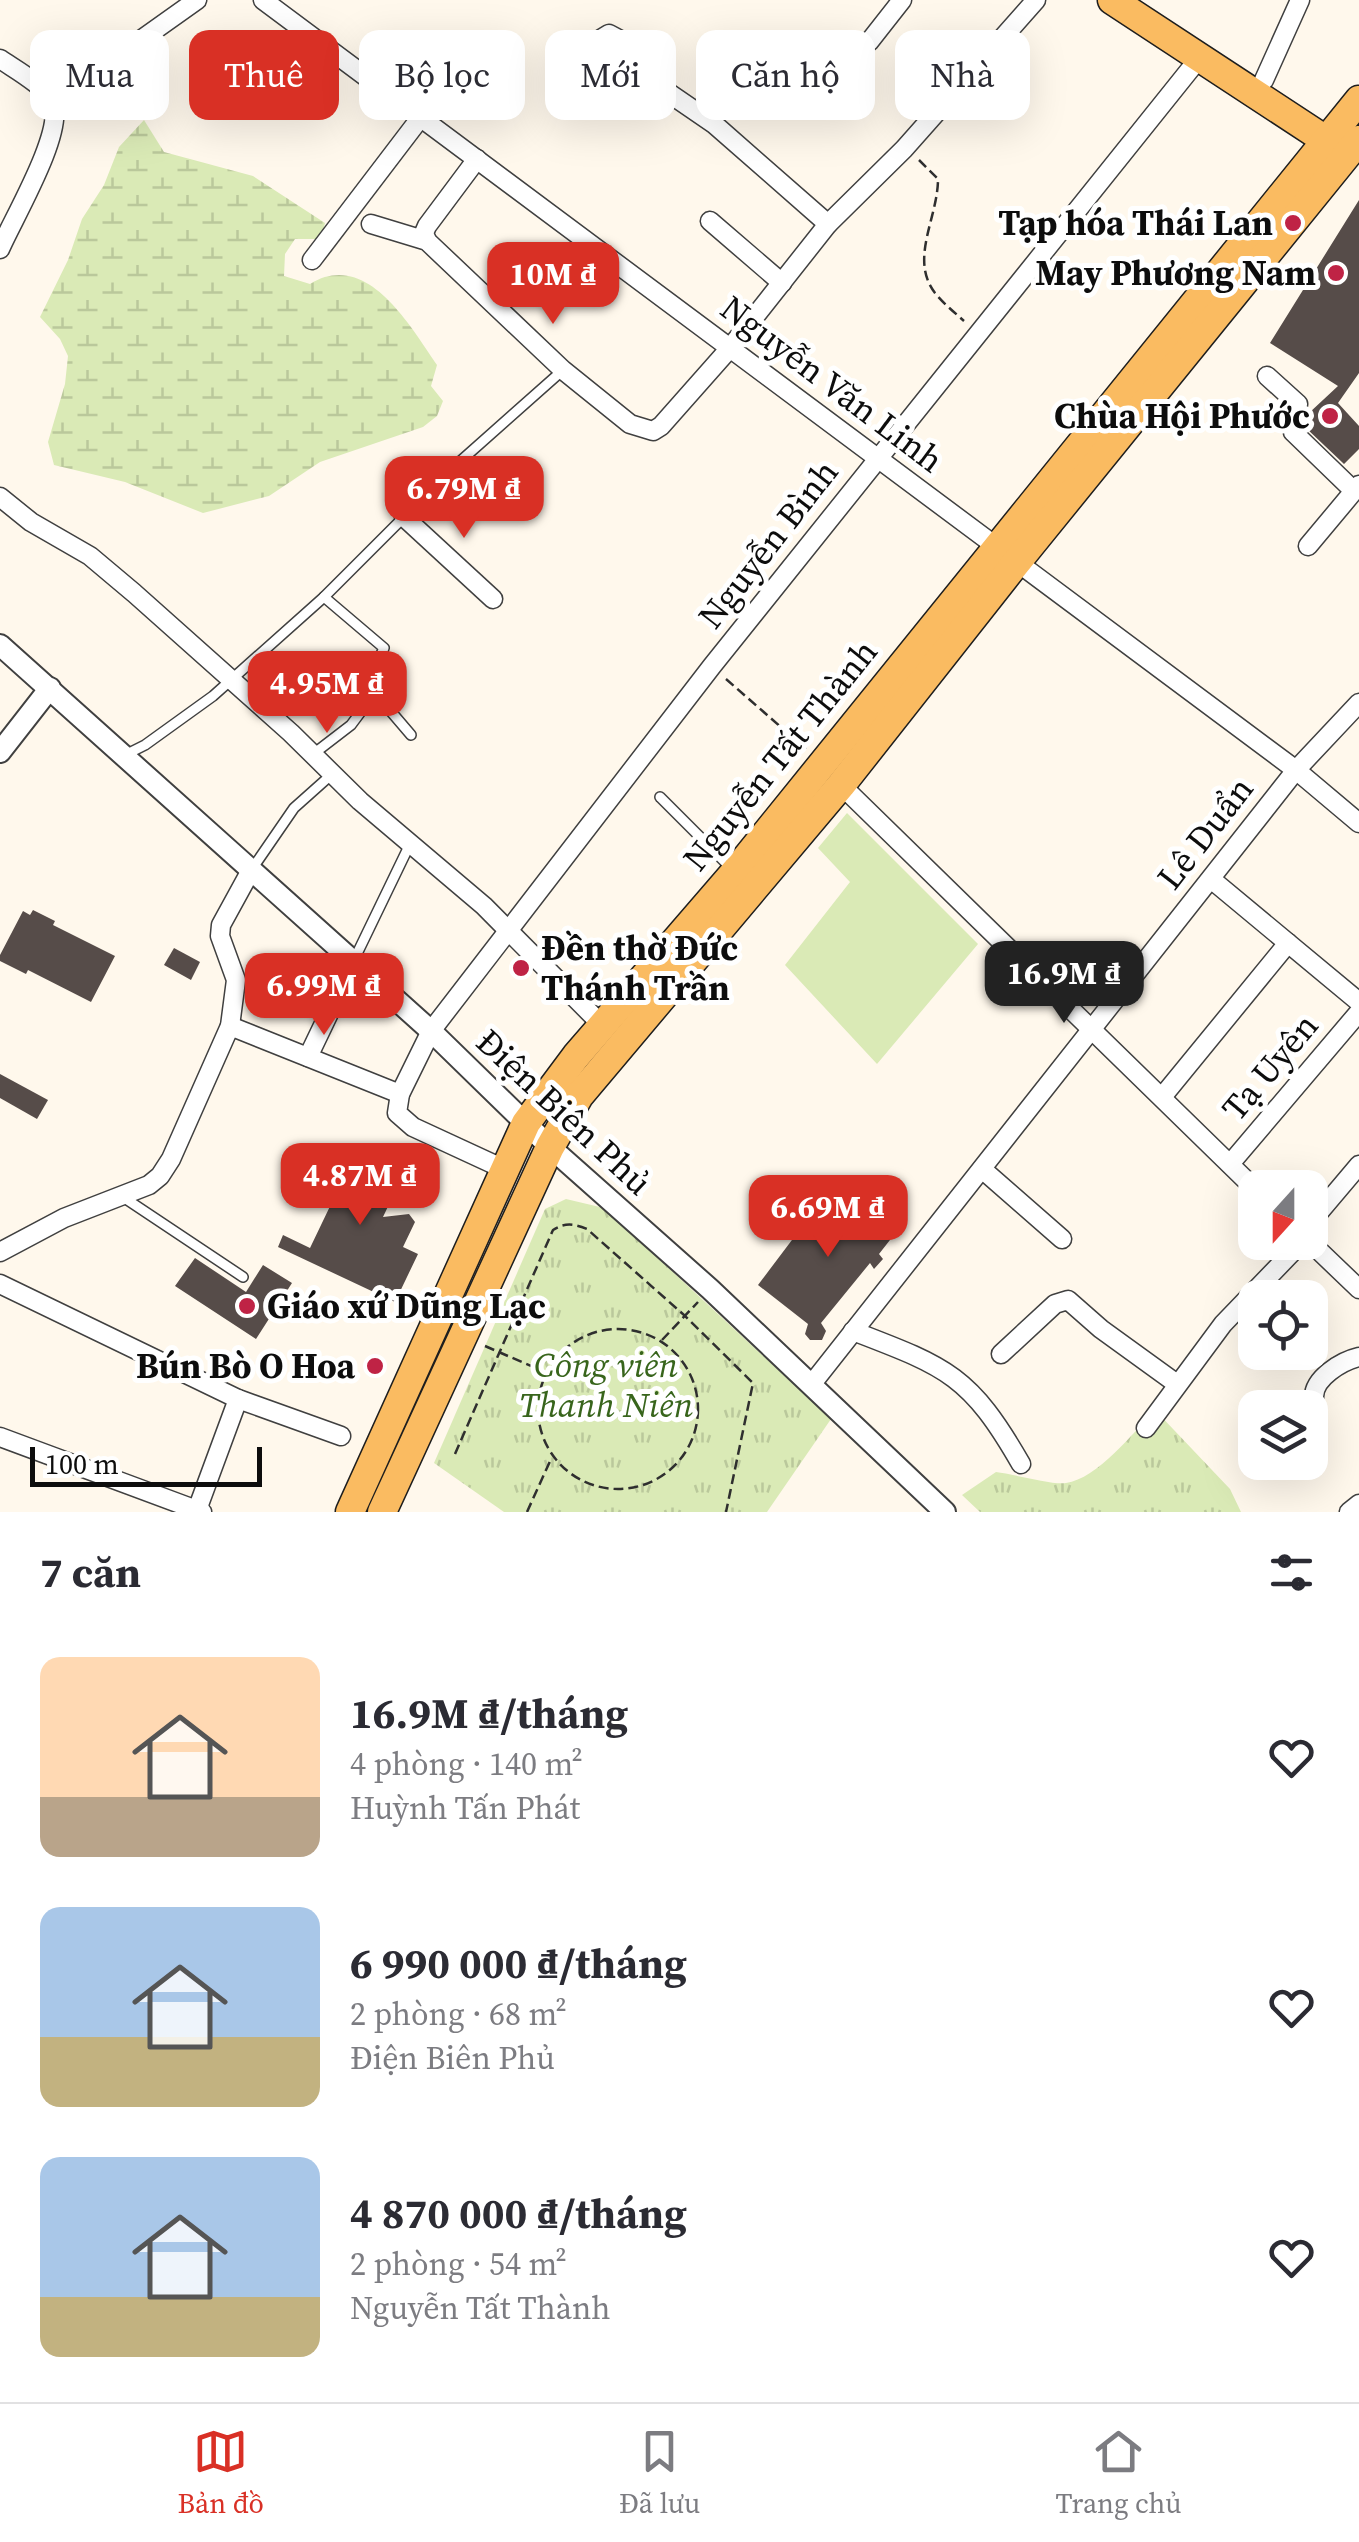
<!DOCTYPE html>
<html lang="vi">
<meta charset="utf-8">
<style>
:root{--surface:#fff;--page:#f2f2f3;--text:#2b2b33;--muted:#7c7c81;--line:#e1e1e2;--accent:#d93025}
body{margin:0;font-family:"Source Serif 4",serif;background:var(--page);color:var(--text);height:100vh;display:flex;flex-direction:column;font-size:38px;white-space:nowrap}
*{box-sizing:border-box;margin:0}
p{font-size:32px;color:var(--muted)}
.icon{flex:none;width:55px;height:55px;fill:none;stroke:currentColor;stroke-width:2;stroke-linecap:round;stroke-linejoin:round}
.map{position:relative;height:1512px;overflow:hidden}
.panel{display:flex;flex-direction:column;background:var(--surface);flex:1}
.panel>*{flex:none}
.guide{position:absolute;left:30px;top:30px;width:1300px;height:90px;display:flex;gap:20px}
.needle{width:65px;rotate:201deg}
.buttons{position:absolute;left:1238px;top:1170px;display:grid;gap:20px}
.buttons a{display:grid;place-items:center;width:90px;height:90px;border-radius:20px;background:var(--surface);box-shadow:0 10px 40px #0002;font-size:50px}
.scale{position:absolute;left:30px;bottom:25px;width:232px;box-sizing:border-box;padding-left:10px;border:5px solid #0d0d0d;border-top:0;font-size:28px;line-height:35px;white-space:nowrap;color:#0d0d0d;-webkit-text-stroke:8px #fff;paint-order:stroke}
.price{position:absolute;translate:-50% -85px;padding:0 22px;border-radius:20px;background:var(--accent);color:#fff;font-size:32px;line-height:65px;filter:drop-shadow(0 2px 5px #0008)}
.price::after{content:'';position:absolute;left:50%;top:60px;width:30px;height:22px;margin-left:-15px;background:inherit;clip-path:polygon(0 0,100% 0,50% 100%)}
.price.on{background:#222;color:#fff}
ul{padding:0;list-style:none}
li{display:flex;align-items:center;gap:30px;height:250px;padding:0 40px}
li span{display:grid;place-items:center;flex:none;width:280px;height:200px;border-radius:20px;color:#555}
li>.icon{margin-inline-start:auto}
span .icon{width:120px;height:120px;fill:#fffc;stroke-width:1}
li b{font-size:42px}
h2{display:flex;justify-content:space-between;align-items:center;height:120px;padding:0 40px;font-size:42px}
.pill{padding:0 35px;border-radius:20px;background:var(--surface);box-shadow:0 10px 40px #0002;font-size:35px;line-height:90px}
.pill.on{background:var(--accent);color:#fff}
.tabs{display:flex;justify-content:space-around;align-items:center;height:140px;border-top:2px solid var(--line);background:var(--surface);font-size:28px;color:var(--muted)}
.tabs a{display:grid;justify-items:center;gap:5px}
.tabs .on{color:var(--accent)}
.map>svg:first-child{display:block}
.grass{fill:#daeab6}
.wetland{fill:url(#wetland-marsh)}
.park{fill:url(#park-tufts)}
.building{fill:#564c49}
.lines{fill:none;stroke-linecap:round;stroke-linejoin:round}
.service-casing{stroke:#404040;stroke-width:12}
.minor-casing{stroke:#404040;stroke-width:21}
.tertiary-casing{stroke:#404040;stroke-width:24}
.primary-casing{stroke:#1e1e1e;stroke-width:31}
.path{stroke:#2f2f2f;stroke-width:2.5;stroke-dasharray:10 5;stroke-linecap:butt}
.service{stroke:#fff;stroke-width:9}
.minor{stroke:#fff;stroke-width:18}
.tertiary{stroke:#fff;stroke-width:20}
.primary{stroke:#fabb61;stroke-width:28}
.poi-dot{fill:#bf2345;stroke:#fff;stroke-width:4}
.labels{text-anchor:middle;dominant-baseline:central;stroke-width:10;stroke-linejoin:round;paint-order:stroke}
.poi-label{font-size:35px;font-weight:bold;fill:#0d0d0d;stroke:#fff;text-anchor:end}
.street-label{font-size:35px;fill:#0d0d0d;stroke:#fff}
.park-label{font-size:35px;font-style:italic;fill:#38651c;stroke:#fff}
</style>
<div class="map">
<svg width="1359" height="1512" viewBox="0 0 1359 1512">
<defs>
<pattern id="wetland-marsh" width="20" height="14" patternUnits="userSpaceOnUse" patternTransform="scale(2.5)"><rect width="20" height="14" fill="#daeab6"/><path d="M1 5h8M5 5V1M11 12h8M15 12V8" fill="none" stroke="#bac89b"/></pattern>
<pattern id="park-tufts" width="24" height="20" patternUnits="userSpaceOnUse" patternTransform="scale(2.5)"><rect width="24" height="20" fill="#daeab6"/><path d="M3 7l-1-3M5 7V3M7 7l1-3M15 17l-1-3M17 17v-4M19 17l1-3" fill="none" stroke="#bac89b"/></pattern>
</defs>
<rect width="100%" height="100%" fill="#fff8ec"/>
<path class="grass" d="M847 813 978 944 877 1064 785 965 850 882 818 848Z"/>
<path class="wetland" d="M144 120 164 152 253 176 325 223 321 239H295L285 254 284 276 310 284C367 249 410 326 437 365L431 386 443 401 437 416 423 427 320 462 269 496 203 513 125 482 54 465 48 442 65 384 68 356 60 339 40 317 68 260 82 219 104 185 119 147Z"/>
<g class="park">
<path d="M566 1199 604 1208 831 1419 767 1512H504L434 1463 545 1209Z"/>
<path d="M1155 1410 1230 1489 1241 1512H980L962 1495 996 1472C1013 1474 1052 1485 1066 1483 1097 1479 1134 1432 1155 1410Z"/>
</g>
<g class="building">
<path d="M1359 200V373L1338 403 1359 426V449L1344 464 1306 428 1309 413 1338 386 1270 343Z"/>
<path d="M33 910 55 921 53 925 115 956 91 1002 28 970 26 974 0 961V955L23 911 30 915Z"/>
<path d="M174 948 200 962 191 980 164 965Z"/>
<path d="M0 1074 48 1100 37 1119 0 1098Z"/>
<path d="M337 1147 402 1177 383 1217 409 1214 415 1222 403 1247 418 1254 395 1302 278 1247 283 1235 310 1248 333 1200 316 1192Z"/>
<path d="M861 1189 883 1213 881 1218 897 1231 879 1254 883 1259 874 1269 870 1263 821 1323 826 1331 822 1340H810L805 1334 808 1324 758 1285 798 1232 805 1235 822 1211 835 1208 848 1191 854 1196Z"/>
<path d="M195 1258 246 1292 263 1265 292 1283 256 1339 175 1286Z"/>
</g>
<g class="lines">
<g class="service-casing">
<g id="service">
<path d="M376 694 411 735"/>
<path d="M312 755 351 725 386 678 376 665 384 648 324 597"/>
<path d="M123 756 145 745 213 696 324 597 456 465 563 370"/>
<path d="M660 797 733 870"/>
<path d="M250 872 294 808 331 775"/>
<path d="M354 960 410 844"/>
<path d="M123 1197 243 1277"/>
</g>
</g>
<g class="minor-casing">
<g id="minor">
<path d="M263 0 1296 770 1359 823"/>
<path d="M869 42 902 0"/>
<path d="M563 53 581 51 609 34 626 43 644 76 714 124 828 224"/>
<path d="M0 59C16 70 46 86 53 104 64 133 13 219 0 249"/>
<path d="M1264 80 1300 0"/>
<path d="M46 94 128 49 197 0"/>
<path d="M710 221 782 283"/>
<path d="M371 224 427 241 563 370 630 424 653 431 661 426 730 348 828 224 904 149 1036 0"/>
<path d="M427 241 424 233 427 226 477 159"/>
<path d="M312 260 421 117"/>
<path d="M1267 376 1298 404 1293 432 1354 491"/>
<path d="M0 497 31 522 90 556 134 593 291 733 360 801 484 906 603 1026"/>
<path d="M404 517 493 599"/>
<path d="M1308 546 1359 485"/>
<path d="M841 785 1255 1189"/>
<path d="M1211 879 1359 1002"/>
<path d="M230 1026 400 1094"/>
<path d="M308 1057 353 963"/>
<path d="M1162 1097 1288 943"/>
<path d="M1230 1164 1359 1012"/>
<path d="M982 1169 1062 1239"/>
<path d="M506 1170 413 1127 397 1113 400 1094 431 1031 712 666 1200 57"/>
<path d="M1310 1223 1359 1165"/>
<path d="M1310 1242 1359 1289"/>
<path d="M0 1252 64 1218 149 1185 160 1176 171 1159 230 1026 236 980 220 936 221 925 250 872"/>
<path d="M0 1284 238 1399 341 1436"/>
<path d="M853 1331C947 1367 970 1375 1021 1464"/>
<path d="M1001 1354 1055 1304 1068 1300 1101 1329 1177 1384"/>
<path d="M811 1385 1296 770 1359 703"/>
<path d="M1310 1425 1315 1422C1317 1412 1314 1407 1314 1398 1313 1378 1342 1361 1359 1357"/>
<path d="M1146 1428 1223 1324 1302 1242"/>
<path d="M0 1437 202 1512"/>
<path d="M197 1510 238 1399"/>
<path d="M1349 1512 1359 1504"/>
</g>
</g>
<g class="tertiary-casing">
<g id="tertiary">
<path d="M0 645 431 1031 550 1147 710 1289 945 1512"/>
<path d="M0 752 50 688"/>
</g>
</g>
<g class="primary-casing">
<g id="primary">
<path d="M1112 0 1324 139 1335 150"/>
<path d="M350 1512 526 1123 576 1056 735 872 1359 100"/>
<path d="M382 1512 550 1147 579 1096 841 785 1016 563 1359 140"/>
</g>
</g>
<g class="path">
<path d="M919 160 938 179C938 218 909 259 935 293 943 303 954 312 964 321"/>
<path d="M726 679 806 749"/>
<circle cx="618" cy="1409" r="80"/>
<path d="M662 1340 698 1302"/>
<path d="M485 1346 547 1373"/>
<path d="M455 1454 553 1230C565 1222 575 1224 587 1229L684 1315 753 1383 726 1512"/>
<path d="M527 1512 551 1459"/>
</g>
<use href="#service" class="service"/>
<use href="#minor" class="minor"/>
<use href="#tertiary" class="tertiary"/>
<use href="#primary" class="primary"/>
</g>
<g class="poi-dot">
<circle cx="1293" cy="223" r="10"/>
<circle cx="1336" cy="273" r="10"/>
<circle cx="1330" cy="416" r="10"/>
<circle cx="521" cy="968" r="10"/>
<circle cx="247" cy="1306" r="10"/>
<circle cx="375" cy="1366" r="10"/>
</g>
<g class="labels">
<g class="poi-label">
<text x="1273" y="223">Tạp hóa Thái Lan</text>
<text x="1316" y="273">May Phương Nam</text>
<text x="1310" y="416">Chùa Hội Phước</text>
<text x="541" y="948" text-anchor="start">Đền thờ Đức<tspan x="541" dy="40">Thánh Trần</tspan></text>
<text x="267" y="1306" text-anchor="start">Giáo xứ Dũng Lạc</text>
<text x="355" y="1366">Bún Bò O Hoa</text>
</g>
<g class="street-label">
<text transform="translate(832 384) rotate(37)">Nguyễn Văn Linh</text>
<text transform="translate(768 544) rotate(-52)">Nguyễn Bình</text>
<text transform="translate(780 755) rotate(-51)">Nguyễn Tất Thành</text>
<text transform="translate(1205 833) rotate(-52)">Lê Duẩn</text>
<text transform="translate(1270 1067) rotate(-50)">Tạ Uyên</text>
<text transform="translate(564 1112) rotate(43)">Điện Biên Phủ</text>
</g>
<g class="park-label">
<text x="606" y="1365">Công viên<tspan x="606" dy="40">Thanh Niên</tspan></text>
</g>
</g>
</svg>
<div class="buttons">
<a><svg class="needle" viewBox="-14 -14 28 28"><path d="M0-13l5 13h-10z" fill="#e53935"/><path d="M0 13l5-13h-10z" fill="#7c7c81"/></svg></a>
<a><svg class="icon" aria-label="locate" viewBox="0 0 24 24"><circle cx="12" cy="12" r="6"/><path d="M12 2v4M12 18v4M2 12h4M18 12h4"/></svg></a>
<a><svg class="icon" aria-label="layers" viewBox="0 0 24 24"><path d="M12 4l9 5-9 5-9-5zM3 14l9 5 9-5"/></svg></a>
</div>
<div class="scale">100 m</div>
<b class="price" style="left:553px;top:327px">10M ₫</b>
<b class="price" style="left:464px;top:541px">6.79M ₫</b>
<b class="price" style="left:327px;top:736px">4.95M ₫</b>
<b class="price on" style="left:1064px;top:1026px">16.9M ₫</b>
<b class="price" style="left:324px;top:1038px">6.99M ₫</b>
<b class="price" style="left:360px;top:1228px">4.87M ₫</b>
<b class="price" style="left:828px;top:1260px">6.69M ₫</b>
<div class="guide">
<a class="pill">Mua</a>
<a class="pill on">Thuê</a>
<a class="pill">Bộ lọc</a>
<a class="pill">Mới</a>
<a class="pill">Căn hộ</a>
<a class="pill">Nhà</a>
</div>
</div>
<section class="panel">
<h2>7 căn<svg class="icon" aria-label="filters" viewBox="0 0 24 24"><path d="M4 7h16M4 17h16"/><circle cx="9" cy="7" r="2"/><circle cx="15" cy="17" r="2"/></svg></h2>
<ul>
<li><span style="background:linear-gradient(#ffd9b3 70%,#b9a48a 0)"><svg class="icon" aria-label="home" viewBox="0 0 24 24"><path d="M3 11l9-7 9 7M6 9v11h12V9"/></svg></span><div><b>16.9M ₫/tháng</b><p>4 phòng · 140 m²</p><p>Huỳnh Tấn Phát</p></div><svg class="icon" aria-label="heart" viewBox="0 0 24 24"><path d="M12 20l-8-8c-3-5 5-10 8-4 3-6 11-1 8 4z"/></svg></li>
<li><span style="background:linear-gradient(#a9c7e8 65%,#c2b280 0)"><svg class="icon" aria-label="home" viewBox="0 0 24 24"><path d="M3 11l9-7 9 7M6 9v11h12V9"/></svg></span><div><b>6 990 000 ₫/tháng</b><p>2 phòng · 68 m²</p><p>Điện Biên Phủ</p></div><svg class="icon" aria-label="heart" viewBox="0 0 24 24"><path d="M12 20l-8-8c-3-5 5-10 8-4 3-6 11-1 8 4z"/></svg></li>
<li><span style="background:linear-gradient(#a9c7e8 70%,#c2b280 0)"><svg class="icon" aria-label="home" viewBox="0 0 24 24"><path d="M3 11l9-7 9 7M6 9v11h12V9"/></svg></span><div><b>4 870 000 ₫/tháng</b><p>2 phòng · 54 m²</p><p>Nguyễn Tất Thành</p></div><svg class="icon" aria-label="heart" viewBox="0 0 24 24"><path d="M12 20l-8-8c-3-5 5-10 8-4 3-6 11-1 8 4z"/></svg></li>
</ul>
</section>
<nav class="tabs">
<a class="on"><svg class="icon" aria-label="map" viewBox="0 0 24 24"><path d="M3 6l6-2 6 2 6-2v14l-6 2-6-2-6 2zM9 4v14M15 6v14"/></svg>Bản đồ</a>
<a><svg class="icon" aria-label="saved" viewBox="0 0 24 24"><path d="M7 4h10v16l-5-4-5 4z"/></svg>Đã lưu</a>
<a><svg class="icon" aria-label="home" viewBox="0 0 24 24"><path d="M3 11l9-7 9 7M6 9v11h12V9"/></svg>Trang chủ</a>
</nav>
